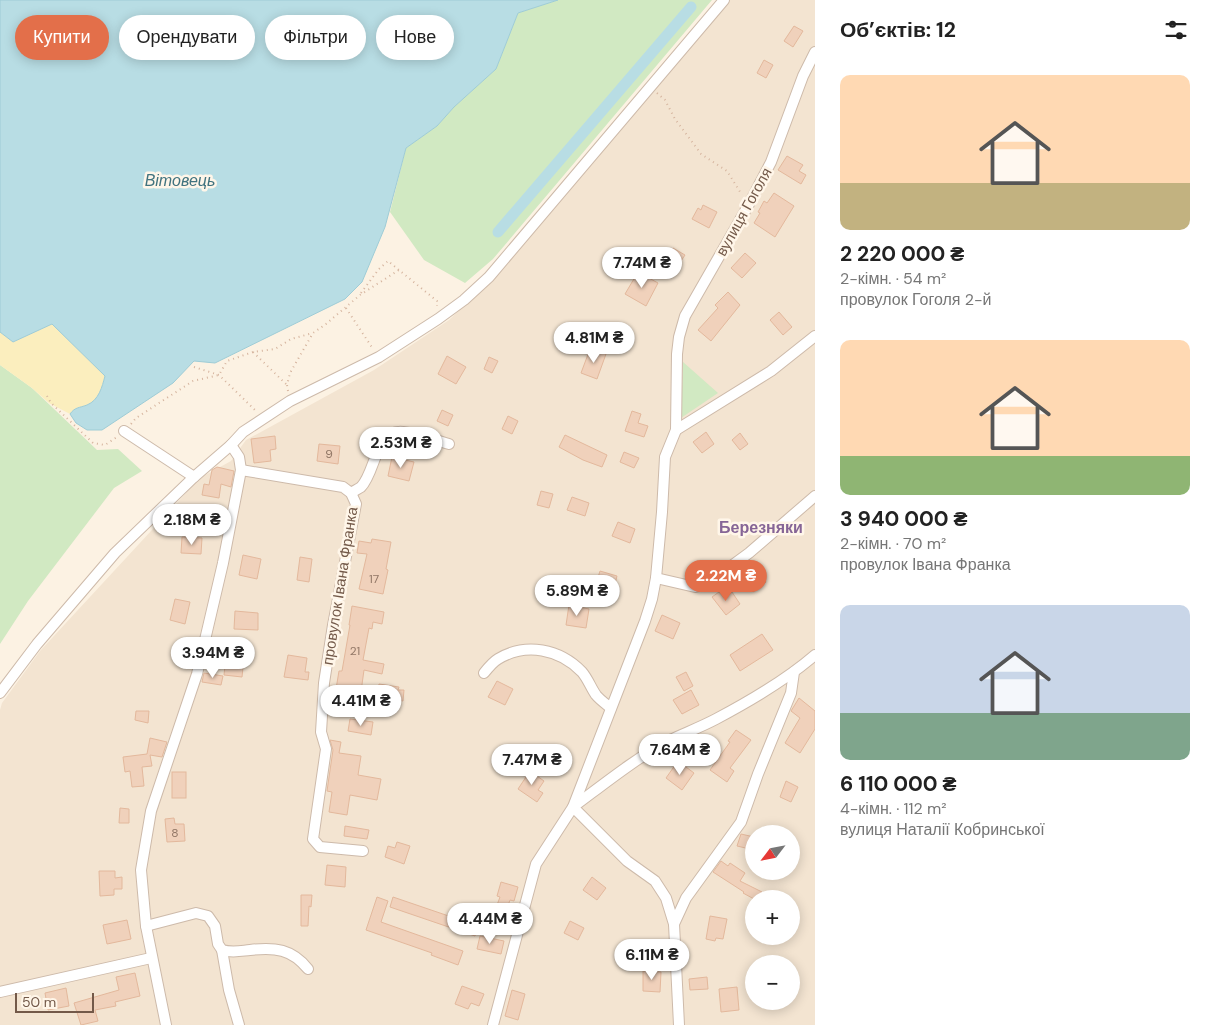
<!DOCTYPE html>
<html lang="uk">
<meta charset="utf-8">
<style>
:root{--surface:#fff;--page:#f2f2f2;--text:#222;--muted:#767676;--accent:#e36f4a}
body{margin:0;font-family:"DM Sans",sans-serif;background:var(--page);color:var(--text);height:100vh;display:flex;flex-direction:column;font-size:19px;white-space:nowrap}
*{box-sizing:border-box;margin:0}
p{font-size:16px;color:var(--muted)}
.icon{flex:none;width:28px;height:28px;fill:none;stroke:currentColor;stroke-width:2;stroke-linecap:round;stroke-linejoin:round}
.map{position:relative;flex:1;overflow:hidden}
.details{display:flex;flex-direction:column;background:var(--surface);width:400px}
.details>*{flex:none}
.top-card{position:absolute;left:15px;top:15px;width:475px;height:45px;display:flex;gap:10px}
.needle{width:32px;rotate:238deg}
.fabs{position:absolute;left:745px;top:825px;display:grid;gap:10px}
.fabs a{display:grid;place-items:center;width:55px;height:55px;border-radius:50%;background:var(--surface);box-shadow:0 2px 12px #0003;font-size:25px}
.scale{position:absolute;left:15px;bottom:12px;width:79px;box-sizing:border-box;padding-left:5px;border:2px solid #735949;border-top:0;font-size:14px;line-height:18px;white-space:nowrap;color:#735949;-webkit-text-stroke:4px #fff6e9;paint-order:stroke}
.price{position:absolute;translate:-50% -42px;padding:0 11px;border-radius:18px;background:#fff;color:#222;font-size:16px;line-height:32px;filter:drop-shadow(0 1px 2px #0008)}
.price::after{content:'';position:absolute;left:50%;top:30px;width:15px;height:11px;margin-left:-8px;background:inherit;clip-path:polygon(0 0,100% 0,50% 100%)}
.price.current{background:var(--accent);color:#fff}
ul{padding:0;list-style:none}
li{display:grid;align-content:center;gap:10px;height:265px;padding:0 25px}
li span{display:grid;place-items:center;height:155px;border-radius:10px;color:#555}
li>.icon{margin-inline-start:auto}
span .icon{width:90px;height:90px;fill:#fffc;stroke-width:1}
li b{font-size:21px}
h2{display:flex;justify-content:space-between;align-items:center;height:60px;padding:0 25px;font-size:21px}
.tag{padding:0 18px;border-radius:22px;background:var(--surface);box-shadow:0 2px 12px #0003;font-size:18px;line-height:45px}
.tag.current{background:var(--accent);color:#fff}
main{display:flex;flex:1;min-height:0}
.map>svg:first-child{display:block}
.residential{fill:#f3e4d1;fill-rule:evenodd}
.green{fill:#d1e9c2}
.sand{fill:#fbeebe}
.water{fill:#b8dde4;stroke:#9eccd6}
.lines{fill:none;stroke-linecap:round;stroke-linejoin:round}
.canal{stroke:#b8dde4;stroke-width:11}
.building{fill:#f0d1bb;stroke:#e3b89c}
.minor-casing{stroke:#cdbaaa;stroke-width:12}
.path{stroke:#d5b49e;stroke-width:2;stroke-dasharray:1 4;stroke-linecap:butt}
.minor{stroke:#fff;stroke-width:10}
.labels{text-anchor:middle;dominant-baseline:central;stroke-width:5;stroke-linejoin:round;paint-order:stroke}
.number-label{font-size:12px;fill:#927766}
.street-label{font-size:15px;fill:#735949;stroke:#fff6e9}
.water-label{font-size:16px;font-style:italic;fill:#41737f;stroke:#fff6e9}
.neighbourhood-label{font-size:16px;font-weight:bold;fill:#866596;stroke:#fff6e9}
</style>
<main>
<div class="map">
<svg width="815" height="1025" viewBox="0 0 815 1025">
<rect width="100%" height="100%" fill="#fcf2e3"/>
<path class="residential" d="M730 0H815V1025H0V710L2 703 40 651 200 478 231 461 246 440 374 370 449 320 499 272ZM754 834H791V871H754ZM754 899H791V936H754ZM754 964H791V1001H754Z"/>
<g class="green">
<path d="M558 0H712L493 259 465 283 424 260 390 212 406 148 437 126 454 107 496 69 518 13Z"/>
<path d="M683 362 718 393 681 418Z"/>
<path d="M0 365 32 388 97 450 118 449 142 471 114 488 28 601 0 644Z"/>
</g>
<path class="sand" d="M52 324 105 376C102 387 99 400 87 405 79 408 75 407 70 414L49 403 32 388 0 365V332L13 342Z"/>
<path class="water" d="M0 0H558L518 13 496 69 454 107 437 126 406 148 385 227 362 282 345 299 215 363 194 361 173 383 102 430H87L76 423 70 414C75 407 79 408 87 405 99 400 102 387 105 376L52 324 13 342 0 332Z"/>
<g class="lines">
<path class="canal" d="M498 232 691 7"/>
</g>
<g class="building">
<path d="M794 26 803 31 793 47 784 41Z"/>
<path d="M764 60 773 65 766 78 757 73Z"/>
<path d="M787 156 803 165 799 171 806 175 801 184 778 170Z"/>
<path d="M774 193 794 206 775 237 754 223 760 213 758 212 764 201 767 203Z"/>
<path d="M703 205 717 212 709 228 692 219 698 208 701 210Z"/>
<path d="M673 248 685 255 679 264 668 256Z"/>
<path d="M745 253 756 263 742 278 731 268Z"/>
<path d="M638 272 658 283 646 306 625 294Z"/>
<path d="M728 292 740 305 711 341 698 330 718 308 715 305Z"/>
<path d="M779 312 792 327 783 335 770 320Z"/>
<path d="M590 349 606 354 597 379 581 373Z"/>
<path d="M447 356 466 367 456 384 438 374Z"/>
<path d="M489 357 498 361 492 373 484 369Z"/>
<path d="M442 410 453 415 448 426 437 421Z"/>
<path d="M632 411 641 414 638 423 648 426 644 437 625 431Z"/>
<path d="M508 416 518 421 512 434 502 429Z"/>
<path d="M706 432 714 444 702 453 693 442Z"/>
<path d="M740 433 748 444 740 450 732 440Z"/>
<path d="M565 435 607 455 602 467 583 460 559 447Z"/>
<path d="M275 436 276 449 270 450 271 461 254 463 251 439Z"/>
<path d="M319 444 340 446 338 464 317 461Z"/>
<path d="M624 452 639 458 634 468 620 462Z"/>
<path d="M392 457 414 462 409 481 388 476Z"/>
<path d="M217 467 234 471 231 487 221 484 219 498 202 495 204 484 209 485 212 470Z"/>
<path d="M541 491 553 494 549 508 537 505Z"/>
<path d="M572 497 589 503 585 516 567 510Z"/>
<path d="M618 522 635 529 630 543 612 536Z"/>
<path d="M182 537 202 538 201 554 181 553Z"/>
<path d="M372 539 391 542 386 569 388 570 383 594 359 589 367 554 357 553 359 541 371 543Z"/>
<path d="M243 555 261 559 257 579 239 575Z"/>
<path d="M300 557 312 559 309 582 297 580Z"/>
<path d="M754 567 766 582 753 592 741 577Z"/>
<path d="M600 571 617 576 613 592 595 587Z"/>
<path d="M719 592 724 598 732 592 740 604 726 615 712 597Z"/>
<path d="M175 599 190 602 185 624 170 620Z"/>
<path d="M569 605 589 609 586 628 566 625Z"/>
<path d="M352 606 384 612 382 624 373 622 372 629 369 628 363 660 384 664 382 674 364 670 360 699 335 695 339 671H342L350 625H349Z"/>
<path d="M235 611 258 613V630L234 629Z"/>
<path d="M662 615 680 623 673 639 655 631Z"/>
<path d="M762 634 773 650 740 671 730 655Z"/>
<path d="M182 645 195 648 190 666 178 663Z"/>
<path d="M288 655 307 658 305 672H309L308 680 284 677Z"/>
<path d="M226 656 244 658 242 677 224 675Z"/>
<path d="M686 672 693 686 684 691 676 677Z"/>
<path d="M204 673 223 676 221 685 202 682Z"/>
<path d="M497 681 513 689 505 705 488 697Z"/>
<path d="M379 684 399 687 398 690H404L403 701 396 700 395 709 386 708 387 699 377 698Z"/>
<path d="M691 690 699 705 682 714 673 700Z"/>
<path d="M799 698 815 711V729L800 753 785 743 800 718 791 711Z"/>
<path d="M136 711H149L148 723 135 720Z"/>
<path d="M350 719 373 722 371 735 348 731Z"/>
<path d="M736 730 751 740 730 768 734 771 727 782 710 770 730 742 728 741Z"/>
<path d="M150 738 167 742 162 757 150 755 152 766 142 767 144 786 132 787 130 771 125 772 123 757 147 754Z"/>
<path d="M330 740 341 742 339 753 361 756 358 775 381 779 377 800 350 795 347 815 329 812 332 792 327 791 333 750Z"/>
<path d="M678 761 694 773 682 790 666 778Z"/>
<path d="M530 771 544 781 538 790 543 793 537 802 518 789Z"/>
<rect x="172" y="772" width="14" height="26"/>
<path d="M786 781 798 787 791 802 780 797Z"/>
<path d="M120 808 129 809V823H119Z"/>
<path d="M174 818 175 824H184L185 841 167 842 165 819Z"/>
<path d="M345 826 369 830 367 839 344 836Z"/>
<path d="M741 834 754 837V850L737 846Z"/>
<path d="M397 842 410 846 404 864 385 857 388 846 395 848Z"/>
<path d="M721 861 728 866 730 863 745 873 740 881 762 892 759 899H754L743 893 744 892 713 872Z"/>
<path d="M327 865 346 867 345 887 325 885Z"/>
<path d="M99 871H115V878L122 877V889H114V895L100 896Z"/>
<path d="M592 877 606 888 597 900 583 890Z"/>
<path d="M501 882 518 887 514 901 510 900 501 925 491 921 500 897 497 896Z"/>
<path d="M301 895H312L311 907 309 906 308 926H301Z"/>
<path d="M377 897 388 901 381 922 463 951 458 965 431 955 432 953 366 930Z"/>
<path d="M393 897 478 926 475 936 390 907Z"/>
<path d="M710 916 727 919 723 939 716 938 715 941 706 939Z"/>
<path d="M127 920 131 939 107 944 103 925Z"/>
<path d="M570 921 584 928 578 940 564 933Z"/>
<path d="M480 936 504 941 501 954 477 949Z"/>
<path d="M643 971 661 972 660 992 643 991Z"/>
<path d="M135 973 140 996 115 1002 116 1006 95 1010 98 1021 81 1025 74 1003 119 990 116 977Z"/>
<path d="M707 977 708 989 690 990 689 979Z"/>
<path d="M462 986 484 994 479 1006 471 1003 468 1009 455 1004Z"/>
<path d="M737 987 739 1010 721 1012 719 989Z"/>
<path d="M66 988 69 1006 48 1010 45 993Z"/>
<path d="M512 990 525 994 518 1020 505 1016Z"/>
</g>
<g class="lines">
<g class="minor-casing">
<g id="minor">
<path d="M676 430 771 371 815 336"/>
<path d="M124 431 194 477"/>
<path d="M241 470 343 487 351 493 356 504 333 625 324 683 321 732 326 749 313 839 320 847 363 851"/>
<path d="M351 493C354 491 358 489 361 487 376 472 375 429 403 432 418 434 434 440 449 444"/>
<path d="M656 578 695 587 708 583 749 553 815 496"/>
<path d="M484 673C488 668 493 662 498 659 526 642 560 649 582 672 588 679 591 688 596 695 600 700 606 704 611 708"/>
<path d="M0 693 37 644 115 553 194 477 231 445 243 432 290 401 379 357 438 319 464 300 489 277 724 0"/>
<path d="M674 924 686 898 741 822 758 774 791 693 794 672"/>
<path d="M146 926 196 913 208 916 215 926 218 944 222 950C232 953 240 951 250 950 275 947 292 949 308 969"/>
<path d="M222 950 229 990 239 1025"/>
<path d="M0 992 151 958"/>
<path d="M166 1025 146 926 141 870 151 811 197 674 223 563 241 470 239 457 231 445"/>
<path d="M493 1025 536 864 573 807 645 621 652 599 656 578 662 512 665 457 676 430 677 354 679 337 685 316 748 206 771 162 803 76 815 52"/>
<path d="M679 1025 674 924 666 898 655 881 627 861 573 807C604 784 636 758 670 740 685 733 701 727 716 719 750 701 785 681 815 655"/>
</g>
</g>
<g class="path">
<path d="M657 93 665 100 675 119 701 154 727 171 742 195"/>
<path d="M361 293 379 269 388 261 399 270"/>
<path d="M346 308 373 349"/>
<path d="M253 352 287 385"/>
<path d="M194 367 219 375 256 411"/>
<path d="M288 391 287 385 290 373 313 333 326 324 360 295 399 270 437 301V306"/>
<path d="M47 396 51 403 93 443 105 445 117 437"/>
<path d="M131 424 136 418 193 381 219 375 227 361 253 352 275 349 291 339 313 333"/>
</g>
<use href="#minor" class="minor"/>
</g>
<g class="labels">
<g class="number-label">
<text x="329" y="454">9</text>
<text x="374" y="579">17</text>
<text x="355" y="651">21</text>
<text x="175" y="833">8</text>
</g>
<g class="street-label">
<text transform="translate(744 212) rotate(-61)">вулиця Гоголя</text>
<text transform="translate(340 586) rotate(-81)">провулок Івана Франка</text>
</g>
<g class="water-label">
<text x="180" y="180">Вітовець</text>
</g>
<g class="neighbourhood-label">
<text x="761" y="527">Березняки</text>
</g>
</g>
</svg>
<div class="fabs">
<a><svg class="needle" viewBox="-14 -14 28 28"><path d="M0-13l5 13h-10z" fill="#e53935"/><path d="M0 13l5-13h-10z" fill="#767676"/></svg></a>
<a>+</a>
<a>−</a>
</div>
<div class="scale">50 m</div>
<b class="price" style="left:642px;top:289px">7.74M ₴</b>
<b class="price" style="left:594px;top:364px">4.81M ₴</b>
<b class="price" style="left:401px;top:469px">2.53M ₴</b>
<b class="price" style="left:192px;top:546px">2.18M ₴</b>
<b class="price current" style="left:726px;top:602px">2.22M ₴</b>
<b class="price" style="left:577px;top:617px">5.89M ₴</b>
<b class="price" style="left:213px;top:679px">3.94M ₴</b>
<b class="price" style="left:361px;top:727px">4.41M ₴</b>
<b class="price" style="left:680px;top:776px">7.64M ₴</b>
<b class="price" style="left:532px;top:786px">7.47M ₴</b>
<b class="price" style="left:490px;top:945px">4.44M ₴</b>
<b class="price" style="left:652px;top:981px">6.11M ₴</b>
<div class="top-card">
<a class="tag current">Купити</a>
<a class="tag">Орендувати</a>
<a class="tag">Фільтри</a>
<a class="tag">Нове</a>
</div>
</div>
<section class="details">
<h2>Об’єктів: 12<svg class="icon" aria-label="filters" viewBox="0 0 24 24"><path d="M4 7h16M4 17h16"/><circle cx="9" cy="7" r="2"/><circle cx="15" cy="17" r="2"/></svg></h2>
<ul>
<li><span style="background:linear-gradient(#ffd9b3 70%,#c2b280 0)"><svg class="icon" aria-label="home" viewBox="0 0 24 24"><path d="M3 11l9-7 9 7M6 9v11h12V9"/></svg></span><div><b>2 220 000 ₴</b><p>2-кімн. · 54 m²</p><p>провулок Гоголя 2-й</p></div></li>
<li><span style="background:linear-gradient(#ffd9b3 75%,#8fb573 0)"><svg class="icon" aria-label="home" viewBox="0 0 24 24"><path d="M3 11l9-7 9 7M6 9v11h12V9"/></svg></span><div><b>3 940 000 ₴</b><p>2-кімн. · 70 m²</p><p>провулок Івана Франка</p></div></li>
<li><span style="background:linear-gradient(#c9d6e8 70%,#7fa58c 0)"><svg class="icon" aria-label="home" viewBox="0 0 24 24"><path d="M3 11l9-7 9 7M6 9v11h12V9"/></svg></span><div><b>6 110 000 ₴</b><p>4-кімн. · 112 m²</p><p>вулиця Наталії Кобринської</p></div></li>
</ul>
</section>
</main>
